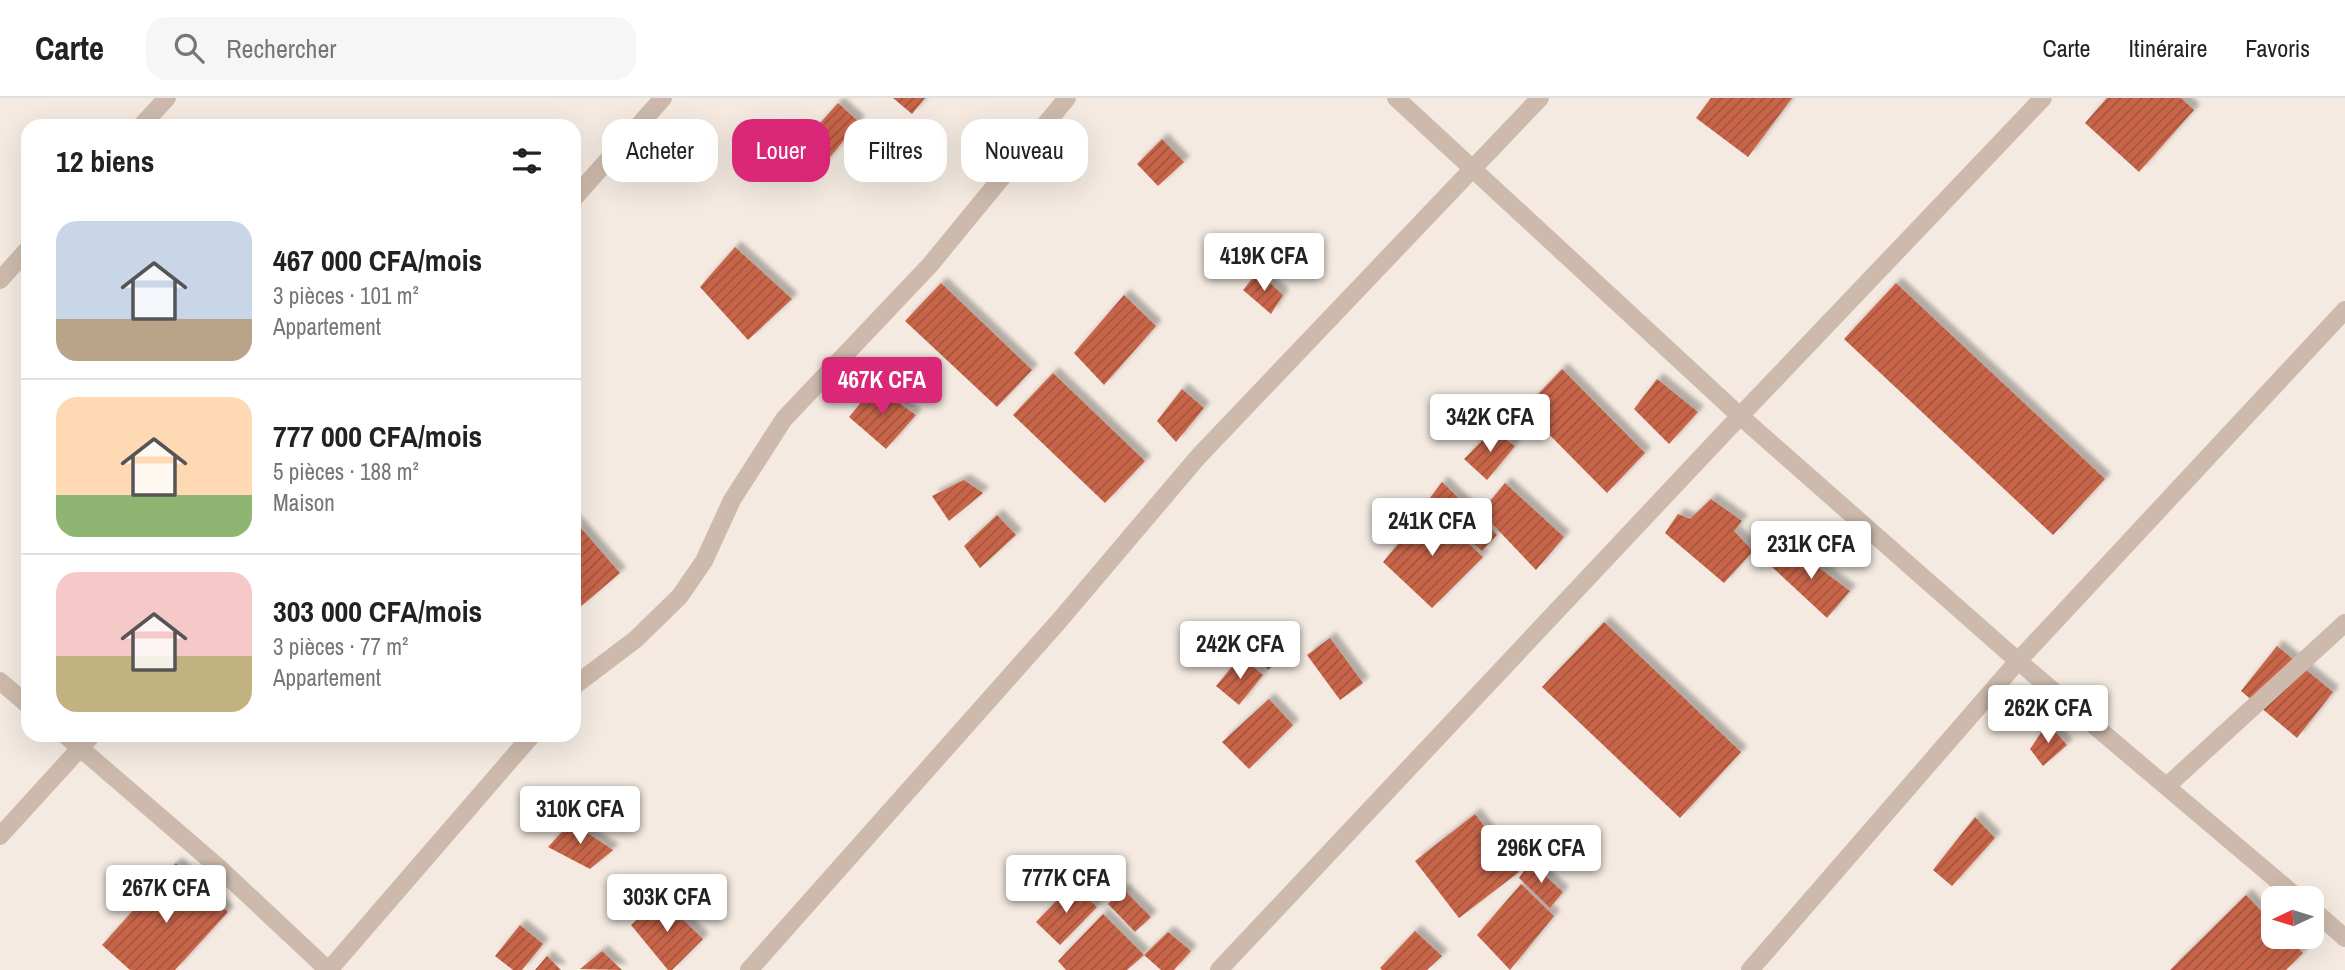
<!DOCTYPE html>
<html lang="fr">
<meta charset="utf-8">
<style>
:root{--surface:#fff;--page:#f6f6f6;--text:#222;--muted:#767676;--line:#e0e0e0;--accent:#db2777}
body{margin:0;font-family:"Archivo Narrow",sans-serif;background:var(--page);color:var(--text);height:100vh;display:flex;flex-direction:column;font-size:26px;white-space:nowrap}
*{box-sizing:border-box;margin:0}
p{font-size:23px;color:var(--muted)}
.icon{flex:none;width:38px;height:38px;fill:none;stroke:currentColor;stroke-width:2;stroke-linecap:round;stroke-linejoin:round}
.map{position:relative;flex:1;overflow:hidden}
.panel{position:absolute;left:21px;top:21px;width:560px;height:623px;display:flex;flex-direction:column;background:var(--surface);border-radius:21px;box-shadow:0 7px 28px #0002}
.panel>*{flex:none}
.guide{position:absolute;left:602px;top:21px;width:665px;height:63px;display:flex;gap:14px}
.needle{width:46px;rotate:266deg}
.fabs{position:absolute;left:2261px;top:788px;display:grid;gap:14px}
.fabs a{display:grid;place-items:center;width:63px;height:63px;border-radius:14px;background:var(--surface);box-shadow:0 7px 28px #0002;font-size:35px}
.price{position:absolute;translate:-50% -60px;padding:0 16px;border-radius:7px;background:#fff;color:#222;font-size:23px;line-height:46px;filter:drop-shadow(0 2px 4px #0008)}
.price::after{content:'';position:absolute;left:50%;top:42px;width:21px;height:16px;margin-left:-10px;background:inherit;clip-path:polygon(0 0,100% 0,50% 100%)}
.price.on{background:var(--accent);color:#fff}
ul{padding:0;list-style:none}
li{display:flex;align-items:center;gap:21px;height:175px;padding:0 35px}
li+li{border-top:2px solid var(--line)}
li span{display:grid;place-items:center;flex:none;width:196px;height:140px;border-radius:21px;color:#555}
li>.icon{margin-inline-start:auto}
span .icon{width:84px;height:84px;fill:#fffc;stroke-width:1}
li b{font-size:30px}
h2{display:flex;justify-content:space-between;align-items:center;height:84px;padding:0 35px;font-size:30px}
.tag{padding:0 24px;border-radius:21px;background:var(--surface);box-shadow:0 7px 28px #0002;font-size:24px;line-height:63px}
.tag.on{background:var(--accent);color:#fff}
header{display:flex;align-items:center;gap:42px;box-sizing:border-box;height:98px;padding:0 35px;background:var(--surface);border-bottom:2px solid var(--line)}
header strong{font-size:33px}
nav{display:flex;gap:38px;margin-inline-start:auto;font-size:24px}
.search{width:490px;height:63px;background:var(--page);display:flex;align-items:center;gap:18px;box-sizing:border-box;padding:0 24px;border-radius:21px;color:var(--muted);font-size:26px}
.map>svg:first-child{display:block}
.building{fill:url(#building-hatch);filter:url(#shadow)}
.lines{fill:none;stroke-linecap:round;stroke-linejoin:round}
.street{stroke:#cdbaac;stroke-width:18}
</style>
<header>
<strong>Carte</strong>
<div class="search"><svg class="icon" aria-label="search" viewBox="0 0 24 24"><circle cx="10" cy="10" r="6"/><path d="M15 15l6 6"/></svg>Rechercher</div>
<nav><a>Carte</a><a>Itinéraire</a><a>Favoris</a></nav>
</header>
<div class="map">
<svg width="2345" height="872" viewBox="0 0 2345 872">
<defs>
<pattern id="building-hatch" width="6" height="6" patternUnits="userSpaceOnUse" patternTransform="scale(1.75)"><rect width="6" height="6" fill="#c8654a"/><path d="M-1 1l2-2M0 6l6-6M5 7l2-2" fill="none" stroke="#a4543e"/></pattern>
<filter id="shadow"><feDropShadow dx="6" dy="-6" stdDeviation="2" flood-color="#0004"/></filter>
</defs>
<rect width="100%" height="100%" fill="#f4eae1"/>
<g class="building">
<path d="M893 0H925L912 16Z"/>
<path d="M1711 0H1792L1748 59 1696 20Z"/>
<path d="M2107 0H2181L2194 12 2139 74 2085 25Z"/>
<path d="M838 5 859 24 821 70 797 51Z"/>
<path d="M1162 41 1184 64 1158 88 1137 66Z"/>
<path d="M735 149 792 201 748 242 700 189Z"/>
<path d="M1258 174 1283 197 1271 216 1243 192Z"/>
<path d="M941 185 1032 272 997 309 905 223Z"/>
<path d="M1896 185 2105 381 2053 437 1844 241Z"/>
<path d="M1124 197 1156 228 1104 287 1074 255Z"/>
<path d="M1562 271 1645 355 1607 395 1524 311Z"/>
<path d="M1053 275 1145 363 1105 405 1013 317Z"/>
<path d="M1657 281 1698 314 1669 346 1634 311Z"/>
<path d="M875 288 916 317 886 351 849 319Z"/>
<path d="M1182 291 1204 310 1176 344 1157 323Z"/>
<path d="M1493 332 1515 348 1487 382 1464 361Z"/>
<path d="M964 382 983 395 949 423 932 398Z"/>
<path d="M1442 384 1497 437 1482 453 1427 404Z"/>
<path d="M1505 385 1564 439 1536 472 1481 414Z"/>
<path d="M1711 401 1742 423 1734 433 1753 453 1724 485 1665 435 1678 416 1690 421Z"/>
<path d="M1429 409 1483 459 1432 510 1383 464Z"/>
<path d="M997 417 1016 437 980 470 964 448Z"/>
<path d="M574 422 620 475 579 510 574 504Z"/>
<path d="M1790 448 1850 493 1827 520 1772 469Z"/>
<path d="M1604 524 1741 654 1680 720 1542 589Z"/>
<path d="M1330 540 1363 585 1340 602 1307 557Z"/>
<path d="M1272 544 1284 558 1268 572 1256 557Z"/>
<path d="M2277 548 2333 594 2297 640 2241 593Z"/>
<path d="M1241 558 1263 577 1239 607 1216 588Z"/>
<path d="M1269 601 1293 627 1249 671 1222 644Z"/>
<path d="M2048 625 2067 647 2043 668 2030 651Z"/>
<path d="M1475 716 1519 774 1459 820 1415 763Z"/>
<path d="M1975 719 1995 740 1952 788 1933 772Z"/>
<path d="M571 724 613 752 590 771 548 749Z"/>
<path d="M1530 764 1563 794 1550 810 1519 780Z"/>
<path d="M176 765 228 814 175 872H130L102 847Z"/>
<path d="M1073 786 1097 809 1060 847 1036 824Z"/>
<path d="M1521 786 1554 818 1510 872 1477 837Z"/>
<path d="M1123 791 1151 819 1135 834 1108 806Z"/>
<path d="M2246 797 2273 825V838H2286L2303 855 2286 872H2170Z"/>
<path d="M661 800 703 841 672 872H668L631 827Z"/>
<path d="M1103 816 1144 857 1127 872H1066L1058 863Z"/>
<path d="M520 827 543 846 522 872H513L495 858Z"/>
<path d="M1415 833 1442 858 1427 872H1382L1380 870Z"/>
<path d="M1168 834 1191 853 1174 872H1161L1144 857Z"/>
<path d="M602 853 622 872 580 871Z"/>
<path d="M547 858 561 872H535Z"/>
</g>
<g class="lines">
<g class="street">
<path d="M1396 0 1740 318 2018 563 2298 800"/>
<path d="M141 28 167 0"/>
<path d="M574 100 663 0"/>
<path d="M0 182 28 151"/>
<path d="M0 583 28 607"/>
<path d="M574 588 636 541 680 498 704 463 732 402 784 321 930 167 1067 0"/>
<path d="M65 637 217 768 328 872"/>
<path d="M2168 687 2345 525"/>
<path d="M0 738 92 637"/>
<path d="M2312 811 2345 840"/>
<path d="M329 872 532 637"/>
<path d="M749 872 1059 523 1198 359 1540 0"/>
<path d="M1219 872 1740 318 2043 0"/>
<path d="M1750 872 2018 563 2345 212"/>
</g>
</g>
</svg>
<div class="fabs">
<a><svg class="needle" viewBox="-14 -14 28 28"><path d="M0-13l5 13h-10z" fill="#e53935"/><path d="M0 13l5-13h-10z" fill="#767676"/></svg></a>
</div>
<b class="price" style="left:1264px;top:195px">419K CFA</b>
<b class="price on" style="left:882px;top:319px">467K CFA</b>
<b class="price" style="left:1490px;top:356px">342K CFA</b>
<b class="price" style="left:1432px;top:460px">241K CFA</b>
<b class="price" style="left:1811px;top:483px">231K CFA</b>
<b class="price" style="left:1240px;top:583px">242K CFA</b>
<b class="price" style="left:2048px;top:647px">262K CFA</b>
<b class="price" style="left:580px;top:748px">310K CFA</b>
<b class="price" style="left:1541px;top:787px">296K CFA</b>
<b class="price" style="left:1066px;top:817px">777K CFA</b>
<b class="price" style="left:166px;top:827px">267K CFA</b>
<b class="price" style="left:667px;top:836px">303K CFA</b>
<div class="guide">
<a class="tag">Acheter</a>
<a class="tag on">Louer</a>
<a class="tag">Filtres</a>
<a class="tag">Nouveau</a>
</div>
<section class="panel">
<h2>12 biens<svg class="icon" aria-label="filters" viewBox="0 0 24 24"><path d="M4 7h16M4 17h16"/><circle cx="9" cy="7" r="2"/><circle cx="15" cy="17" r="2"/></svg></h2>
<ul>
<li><span style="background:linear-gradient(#c9d6e8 70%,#b9a48a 0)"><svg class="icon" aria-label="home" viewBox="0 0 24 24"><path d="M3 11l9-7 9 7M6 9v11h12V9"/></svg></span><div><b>467 000 CFA/mois</b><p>3 pièces · 101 m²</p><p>Appartement</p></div></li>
<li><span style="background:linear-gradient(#ffd9b3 70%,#8fb573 0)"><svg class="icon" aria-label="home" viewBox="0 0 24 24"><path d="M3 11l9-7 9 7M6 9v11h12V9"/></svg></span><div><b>777 000 CFA/mois</b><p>5 pièces · 188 m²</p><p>Maison</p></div></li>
<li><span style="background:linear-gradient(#f6c9c9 60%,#c2b280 0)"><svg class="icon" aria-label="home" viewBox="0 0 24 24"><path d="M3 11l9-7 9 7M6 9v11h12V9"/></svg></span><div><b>303 000 CFA/mois</b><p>3 pièces · 77 m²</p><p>Appartement</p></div></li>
</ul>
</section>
</div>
